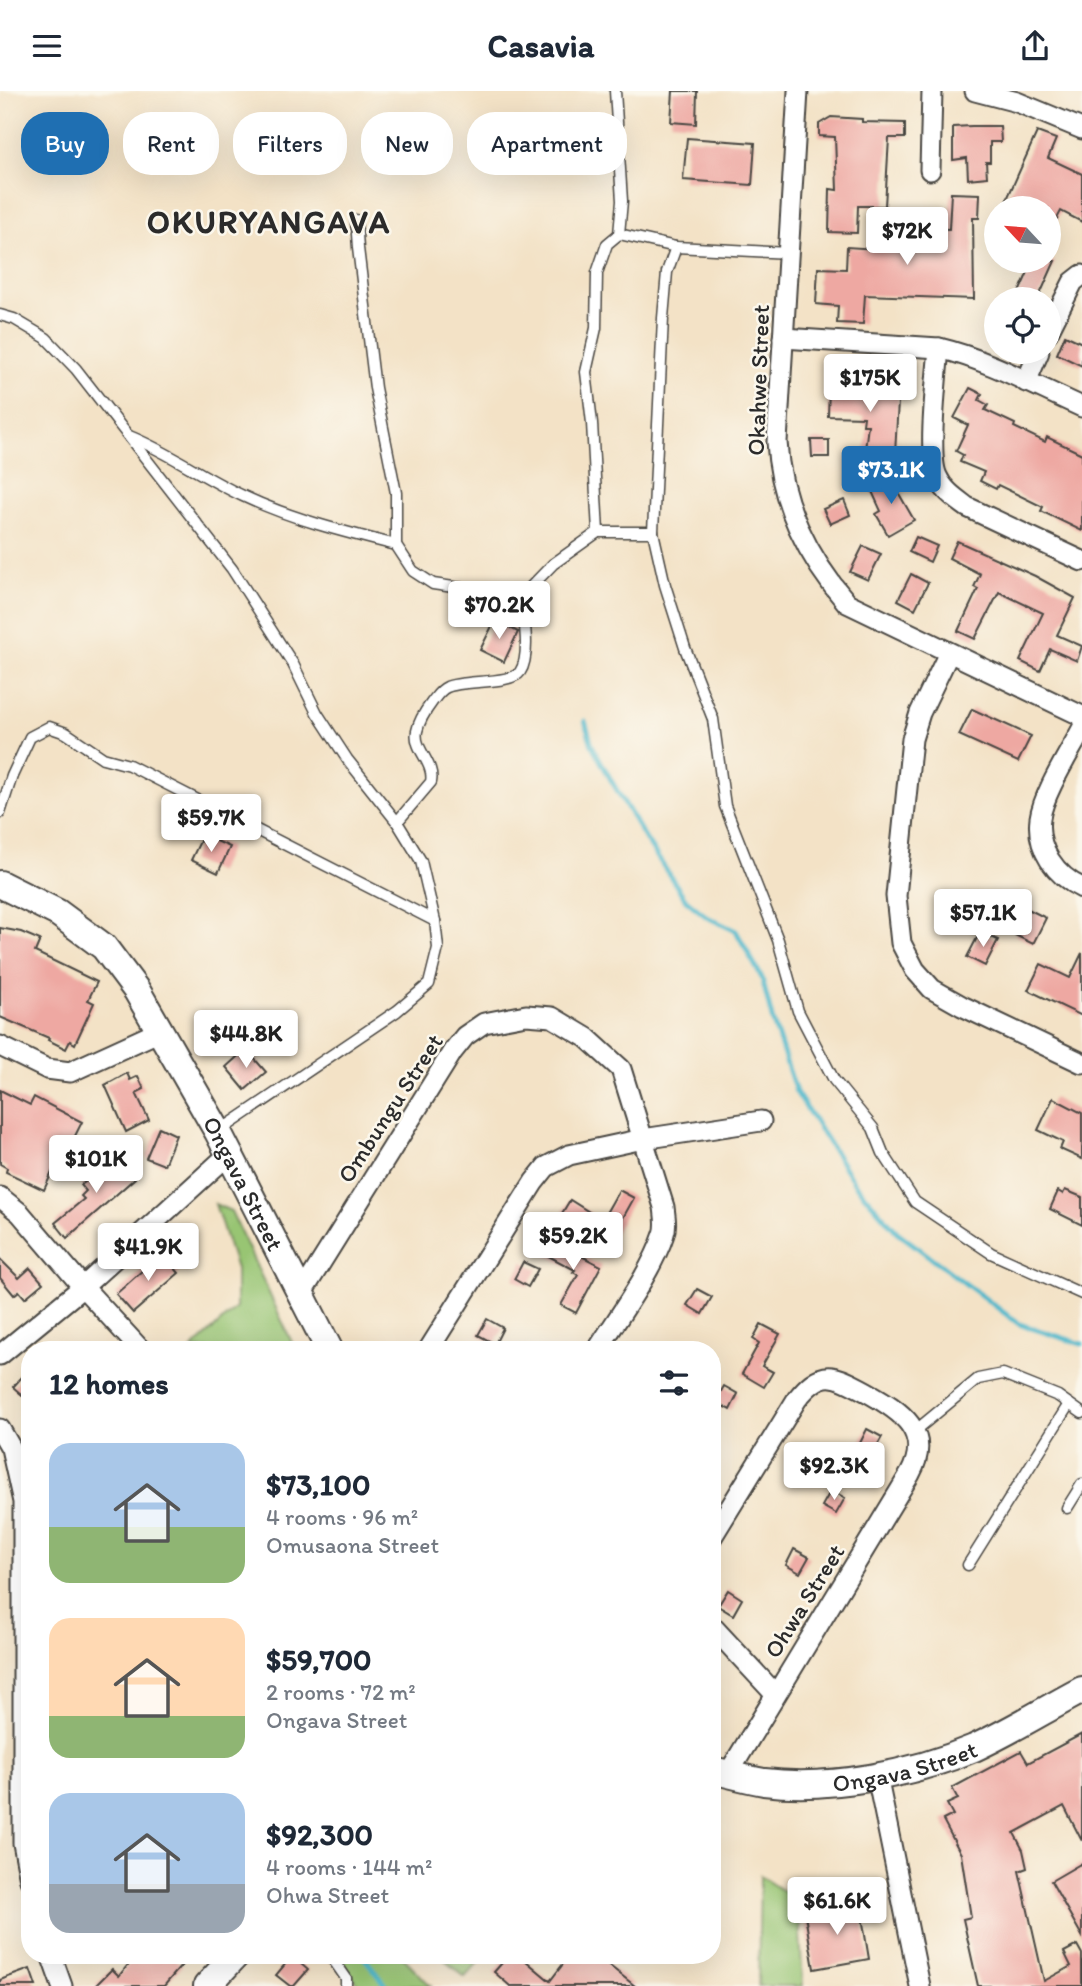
<!DOCTYPE html>
<meta charset="utf-8">
<style>
:root{--surface:#fff;--page:#f6f6f7;--text:#1f2937;--muted:#747a83;--accent:#1f6fb2}
body{margin:0;font-family:Itim,sans-serif;background:var(--page);color:var(--text);height:100vh;display:flex;flex-direction:column;font-size:26px;white-space:nowrap}
*{box-sizing:border-box;margin:0}
p{font-size:23px;color:var(--muted)}
.icon{flex:none;width:38px;height:38px;fill:none;stroke:currentColor;stroke-width:2;stroke-linecap:round;stroke-linejoin:round}
.map{position:relative;flex:1;overflow:hidden}
.drawer{position:absolute;left:21px;top:1250px;width:700px;height:623px;display:flex;flex-direction:column;background:var(--surface);border-radius:28px;box-shadow:0 7px 28px #0002}
.drawer>*{flex:none}
.guide{position:absolute;left:21px;top:21px;width:700px;height:63px;display:flex;gap:14px}
.needle{width:46px;rotate:296deg}
.tools{position:absolute;left:984px;top:105px;display:grid;gap:14px}
.tools a{display:grid;place-items:center;width:77px;height:77px;border-radius:50%;background:var(--surface);box-shadow:0 7px 28px #0002;font-size:35px}
.price{position:absolute;translate:-50% -60px;padding:0 16px;border-radius:7px;background:#fff;color:#222;font-size:23px;line-height:46px;filter:drop-shadow(0 2px 4px #0008)}
.price::after{content:'';position:absolute;left:50%;top:42px;width:21px;height:16px;margin-left:-10px;background:inherit;clip-path:polygon(0 0,100% 0,50% 100%)}
.price.current{background:var(--accent);color:#fff}
ul{padding:0;list-style:none}
li{display:flex;align-items:center;gap:21px;height:175px;padding:0 28px}
li span{display:grid;place-items:center;flex:none;width:196px;height:140px;border-radius:21px;color:#555}
li>.icon{margin-inline-start:auto}
span .icon{width:84px;height:84px;fill:#fffc;stroke-width:1}
li b{font-size:30px}
h2{display:flex;justify-content:space-between;align-items:center;height:84px;padding:0 28px;font-size:30px}
.pill{padding:0 24px;border-radius:28px;background:var(--surface);box-shadow:0 7px 28px #0002;font-size:24px;line-height:63px}
.pill.current{background:var(--accent);color:#fff}
header{display:flex;justify-content:space-between;align-items:center;height:91px;padding:0 28px;background:var(--surface);font-size:32px;font-weight:800}
.map>svg:first-child{display:block}
.green{fill:#98c573;stroke:#62784f;stroke-width:2}
.lines{fill:none;stroke-linecap:round;stroke-linejoin:round}
.stream{stroke:#4db7ca;stroke-width:5}
.building{fill:#eea8a2}
.lane-casing{stroke:#494642;stroke-width:13}
.street-casing{stroke:#494642;stroke-width:23}
.secondary-casing{stroke:#494642;stroke-width:30}
.lane{stroke:#fff;stroke-width:10}
.street{stroke:#fff;stroke-width:19}
.secondary{stroke:#fff;stroke-width:26}
.labels{text-anchor:middle;dominant-baseline:central;stroke-width:5;stroke-linejoin:round;paint-order:stroke}
.street-label{font-size:24px;fill:#2b2b2b;stroke:#fbf7ec}
.district-label{font-size:32px;font-weight:bold;letter-spacing:2px;fill:#2b2b2b;stroke:#fbf7ec}
</style>
<header><svg class="icon" aria-label="menu" viewBox="0 0 24 24"><path d="M4 6h16M4 12h16M4 18h16"/></svg>Casavia<svg class="icon" aria-label="share" viewBox="0 0 24 24"><path d="M12 15V3M7 8l5-5 5 5M5 13v7h14v-7"/></svg></header>
<div class="map">
<svg width="1082" height="1895" viewBox="0 0 1082 1895">
<rect width="100%" height="100%" fill="#fbf7ec"/>
<filter id="ink" filterUnits="userSpaceOnUse"><feTurbulence type="fractalNoise" baseFrequency=".0143" numOctaves="2"/><feDisplacementMap in="SourceGraphic" scale="14" xChannelSelector="R" yChannelSelector="G"/><feConvolveMatrix kernelMatrix="1 2 1 2 8 2 1 2 1" color-interpolation-filters="sRGB"/></filter>
<filter id="wash" filterUnits="userSpaceOnUse"><feTurbulence type="fractalNoise" baseFrequency=".00686" numOctaves="4" result="noise"/><feDisplacementMap in="SourceGraphic" scale="28" xChannelSelector="R" yChannelSelector="G"/><feGaussianBlur stdDeviation="1.57" result="paint"/><feColorMatrix in="noise" values="0 0 0 0 0 0 0 0 0 0 0 0 0 0 0 0 0 1.4 0 .05"/><feComposite in="paint" operator="in"/></filter>
<g filter="url(#wash)">
<rect width="100%" height="100%" fill="#f3e2c6"/>
<g class="green">
<path d="M215 1113 231 1120 295 1258H192L236 1217V1178Z"/>
<path d="M760 1785 798 1810 803 1895H758Z"/>
<path d="M338 1864H401L431 1895H360Z"/>
<path d="M439 1864H485L465 1886Z"/>
</g>
<g class="lines">
<g class="stream">
<path d="M585 630 592 654 611 689 646 749 686 809 707 826 736 840 762 887 773 931 796 1001 855 1093 897 1141 1019 1233 1082 1253"/>
<path d="M362 1864 387 1895"/>
</g>
</g>
<g id="blocks">
<g class="building">
<path d="M673 0H697L696 33 671 31Z"/>
<path d="M831 26 862 28V31L905 32V47H889L885 115H858L857 142 829 141 830 98 837 99 835 46 819 45V33Z"/>
<path d="M972 35H1000L1001 51H990V71H986L987 86 968 88 967 67 953 69V36Z"/>
<path d="M1037 41 1056 48 1048 67 1082 83V131L1061 120 1048 145V117H1003Z"/>
<path d="M687 47 755 52 752 94 683 89Z"/>
<path d="M951 102 980 103 979 127H973L974 208 865 204 863 233 837 232 838 215 816 213 818 177 846 178 847 156 922 161 923 137 949 138Z"/>
<path d="M1033 170H1055L1038 208H1016Z"/>
<path d="M1065 244 1082 252V275L1057 263Z"/>
<path d="M865 292 899 294 895 362 884 361 887 369 864 367 868 334H863L864 326 828 325 829 297 865 298Z"/>
<path d="M970 297 982 303 979 309 988 314 985 319 1015 333 1014 336 1045 351 1047 346 1082 363V440L1041 420 1043 416 998 394 996 398 980 390 984 381 960 371 963 364 956 360 968 334 954 327Z"/>
<path d="M811 349H829V366H812Z"/>
<path d="M894 385 901 400 898 401 914 429 888 444 876 423 881 420 870 396Z"/>
<path d="M844 409 850 424 830 433 823 418Z"/>
<path d="M916 446 937 455 930 471 909 461Z"/>
<path d="M957 450 1035 485 1075 507 1057 544 1082 555 1077 570 1050 558 1040 580 1020 570 1043 522 999 501 975 548 958 540 978 498 974 496 980 483 949 467Z"/>
<path d="M863 455 881 463 868 489 850 481Z"/>
<path d="M911 483 928 492 915 518 898 509Z"/>
<path d="M495 529 518 541 504 571 480 559Z"/>
<path d="M972 618 1031 645 1018 671 959 644Z"/>
<path d="M203 744 230 756 218 782 191 769Z"/>
<path d="M1028 818 1046 827 1033 853 1015 844Z"/>
<path d="M0 837 21 841 40 849 35 861 97 891 88 909 94 912 75 953 70 950 66 958 48 949 49 947 0 926Z"/>
<path d="M980 841 998 849 985 875 967 866Z"/>
<path d="M1082 862V925L1028 899 1041 873 1070 887Z"/>
<path d="M246 958 266 981 245 999 226 976Z"/>
<path d="M127 982 130 989 138 985 144 998 136 1002 149 1029 126 1041 105 994Z"/>
<path d="M0 999 30 1014 34 1006 82 1031 70 1055 65 1053 44 1099 6 1081 7 1077 0 1073Z"/>
<path d="M1053 1007 1082 1022V1068L1060 1058 1063 1051 1038 1039Z"/>
<path d="M159 1036 176 1044 164 1074 146 1067Z"/>
<path d="M119 1066 135 1087 67 1147 55 1132 84 1108 81 1105 86 1100 81 1094Z"/>
<path d="M619 1099 634 1107 608 1154 561 1124 570 1109 602 1129Z"/>
<path d="M1065 1099 1082 1106V1134L1050 1118 1058 1100 1063 1103Z"/>
<path d="M546 1147 601 1175 576 1222 561 1214 578 1184 573 1181 575 1179 539 1160Z"/>
<path d="M162 1162 179 1182 133 1222 116 1203Z"/>
<path d="M0 1168 19 1187 30 1177 43 1192 25 1207 19 1200 14 1204 0 1187Z"/>
<path d="M523 1171 538 1178 528 1196 514 1188Z"/>
<path d="M697 1198 712 1206 702 1223 687 1214Z"/>
<path d="M487 1228 503 1237 495 1253 478 1244Z"/>
<path d="M761 1233 780 1243 762 1275 773 1281 764 1296 742 1283 759 1252 753 1248Z"/>
<path d="M30 1277V1311L13 1296Z"/>
<path d="M724 1295 738 1303 730 1319 715 1311Z"/>
<path d="M867 1338 882 1346 873 1362 859 1354Z"/>
<path d="M831 1399 845 1407 836 1423 822 1415Z"/>
<path d="M794 1458 809 1466 800 1482 786 1474Z"/>
<path d="M728 1499 742 1508 733 1524 718 1515Z"/>
<path d="M1082 1643V1750L1064 1715 1014 1742 1023 1759 1027 1777 1019 1780 1044 1890 1071 1875 1064 1861 1077 1854 1082 1863V1895H978L963 1828 971 1826 961 1763 943 1729 953 1724 947 1713 958 1708 952 1697 1021 1660 1028 1672Z"/>
<path d="M1082 1772V1845L1051 1790Z"/>
<path d="M860 1814 869 1868 814 1878 805 1824Z"/>
<path d="M136 1864H170L182 1874 164 1895H95L112 1878 119 1885Z"/>
<path d="M509 1864H519L550 1890 570 1864H596L635 1895H510L494 1881Z"/>
<path d="M292 1865 308 1879 294 1895H290L276 1884Z"/>
<path d="M30 1878 36 1895H0V1889Z"/>
</g>
</g>
</g>
<g filter="url(#ink)">
<use href="#blocks" fill-opacity="0" stroke="#494642" stroke-width="2"/>
<g class="lines">
<g class="lane-casing">
<g id="lane">
<path d="M356 129 358 157 375 297 396 402V454L413 480 433 493 521 506 553 473 598 441H653"/>
<path d="M619 143 676 156 789 162"/>
<path d="M676 156 667 181 663 227 653 441 665 494 685 557 713 628 725 715 778 849 798 920 834 989 873 1037 883 1062 915 1111 991 1162 1082 1203"/>
<path d="M0 224 14 228 46 247 76 278 232 478 293 573 317 622 347 668 397 731 421 770 435 830 438 857 429 893 397 920 218 1041"/>
<path d="M129 345C169 361 204 387 243 405 292 428 344 441 396 454"/>
<path d="M598 441 592 332 586 281 596 237 597 182 607 153 619 143 622 110 615 0"/>
<path d="M0 722 12 685 30 646 49 636 66 642 103 667 129 674 435 830"/>
<path d="M397 731 431 691C435 672 413 658 417 640 419 630 426 619 432 611 436 606 440 599 447 596 462 589 512 593 520 581 531 565 524 525 521 506"/>
<path d="M915 1340 978 1288 1003 1283 1058 1305 1082 1322"/>
<path d="M1067 1417 1082 1393"/>
<path d="M968 1474 1069 1313"/>
<path d="M330 1864 346 1887V1895"/>
</g>
</g>
<g class="street-casing">
<g id="street">
<path d="M798 0 777 351C780 411 808 467 847 512L1082 625"/>
<path d="M975 0 1017 11 1082 38"/>
<path d="M930 79 932 0"/>
<path d="M1048 241 1073 191 1082 184"/>
<path d="M783 247 939 257C989 269 1035 295 1082 316"/>
<path d="M939 257C937 284 927 364 937 385 943 399 955 407 967 416L1082 470"/>
<path d="M1026 291 1039 261"/>
<path d="M949 562 920 622 912 648 896 805 901 852 915 879 932 898 962 915 1082 972"/>
<path d="M1082 638C1070 661 1043 703 1040 727 1036 758 1056 785 1082 797"/>
<path d="M0 955 47 978 70 981 160 940"/>
<path d="M0 1106 20 1122 83 1196 140 1258"/>
<path d="M300 1205 453 960 465 945 484 932 526 924 552 926 587 947 621 978 664 1116C665 1125 667 1135 664 1143 652 1180 619 1225 598 1258"/>
<path d="M429 1258 534 1091 546 1076 569 1064 643 1048 761 1030"/>
<path d="M0 1264 83 1196 229 1063"/>
<path d="M0 1338 11 1357 23 1411V1752L30 1789"/>
<path d="M712 1446 797 1308C805 1298 817 1284 832 1286 843 1287 857 1296 867 1301 901 1320 933 1341 910 1383L728 1683"/>
<path d="M712 1535 775 1603"/>
<path d="M877 1685 920 1895"/>
<path d="M51 1864 62 1895"/>
</g>
</g>
<g class="secondary-casing">
<g id="secondary">
<path id="s1" d="M0 793 58 822 104 856 137 900 218 1041 329 1258"/>
<path id="s2" d="M712 1679C729 1683 747 1688 764 1691 830 1699 913 1683 974 1657 1011 1640 1046 1618 1082 1599"/>
<path d="M207 1895 236 1864"/>
</g>
</g>
<use href="#lane" class="lane"/>
<use href="#street" class="street"/>
<use href="#secondary" class="secondary"/>
</g>
</g>
<g class="labels">
<g class="street-label">
<text transform="translate(758 289) rotate(-88)">Okahwe Street</text>
<text transform="translate(390 1017) rotate(-57)">Ombungu Street</text>
<text stroke="none"><textPath href="#s1" startOffset="397">Ongava Street</textPath></text>
<text transform="translate(804 1510) rotate(-58)">Ohwa Street</text>
<text stroke="none"><textPath href="#s2" startOffset="196">Ongava Street</textPath></text>
</g>
<g class="district-label">
<text x="269" y="131">OKURYANGAVA</text>
</g>
</g>
</svg>
<div class="tools">
<a><svg class="needle" viewBox="-14 -14 28 28"><path d="M0-13l5 13h-10z" fill="#e53935"/><path d="M0 13l5-13h-10z" fill="#747a83"/></svg></a>
<a><svg class="icon" aria-label="locate" viewBox="0 0 24 24"><circle cx="12" cy="12" r="6"/><path d="M12 2v4M12 18v4M2 12h4M18 12h4"/></svg></a>
</div>
<b class="price" style="left:907px;top:176px">$72K</b>
<b class="price" style="left:870px;top:323px">$175K</b>
<b class="price current" style="left:891px;top:415px">$73.1K</b>
<b class="price" style="left:499px;top:550px">$70.2K</b>
<b class="price" style="left:211px;top:763px">$59.7K</b>
<b class="price" style="left:983px;top:858px">$57.1K</b>
<b class="price" style="left:246px;top:979px">$44.8K</b>
<b class="price" style="left:96px;top:1104px">$101K</b>
<b class="price" style="left:573px;top:1181px">$59.2K</b>
<b class="price" style="left:148px;top:1192px">$41.9K</b>
<b class="price" style="left:834px;top:1411px">$92.3K</b>
<b class="price" style="left:837px;top:1846px">$61.6K</b>
<div class="guide">
<a class="pill current">Buy</a>
<a class="pill">Rent</a>
<a class="pill">Filters</a>
<a class="pill">New</a>
<a class="pill">Apartment</a>
</div>
<section class="drawer">
<h2>12 homes<svg class="icon" aria-label="filters" viewBox="0 0 24 24"><path d="M4 7h16M4 17h16"/><circle cx="9" cy="7" r="2"/><circle cx="15" cy="17" r="2"/></svg></h2>
<ul>
<li><span style="background:linear-gradient(#a9c7e8 60%,#8fb573 0)"><svg class="icon" aria-label="home" viewBox="0 0 24 24"><path d="M3 11l9-7 9 7M6 9v11h12V9"/></svg></span><div><b>$73,100</b><p>4 rooms · 96 m²</p><p>Omusaona Street</p></div></li>
<li><span style="background:linear-gradient(#ffd9b3 70%,#8fb573 0)"><svg class="icon" aria-label="home" viewBox="0 0 24 24"><path d="M3 11l9-7 9 7M6 9v11h12V9"/></svg></span><div><b>$59,700</b><p>2 rooms · 72 m²</p><p>Ongava Street</p></div></li>
<li><span style="background:linear-gradient(#a9c7e8 65%,#9aa5b1 0)"><svg class="icon" aria-label="home" viewBox="0 0 24 24"><path d="M3 11l9-7 9 7M6 9v11h12V9"/></svg></span><div><b>$92,300</b><p>4 rooms · 144 m²</p><p>Ohwa Street</p></div></li>
</ul>
</section>
</div>
